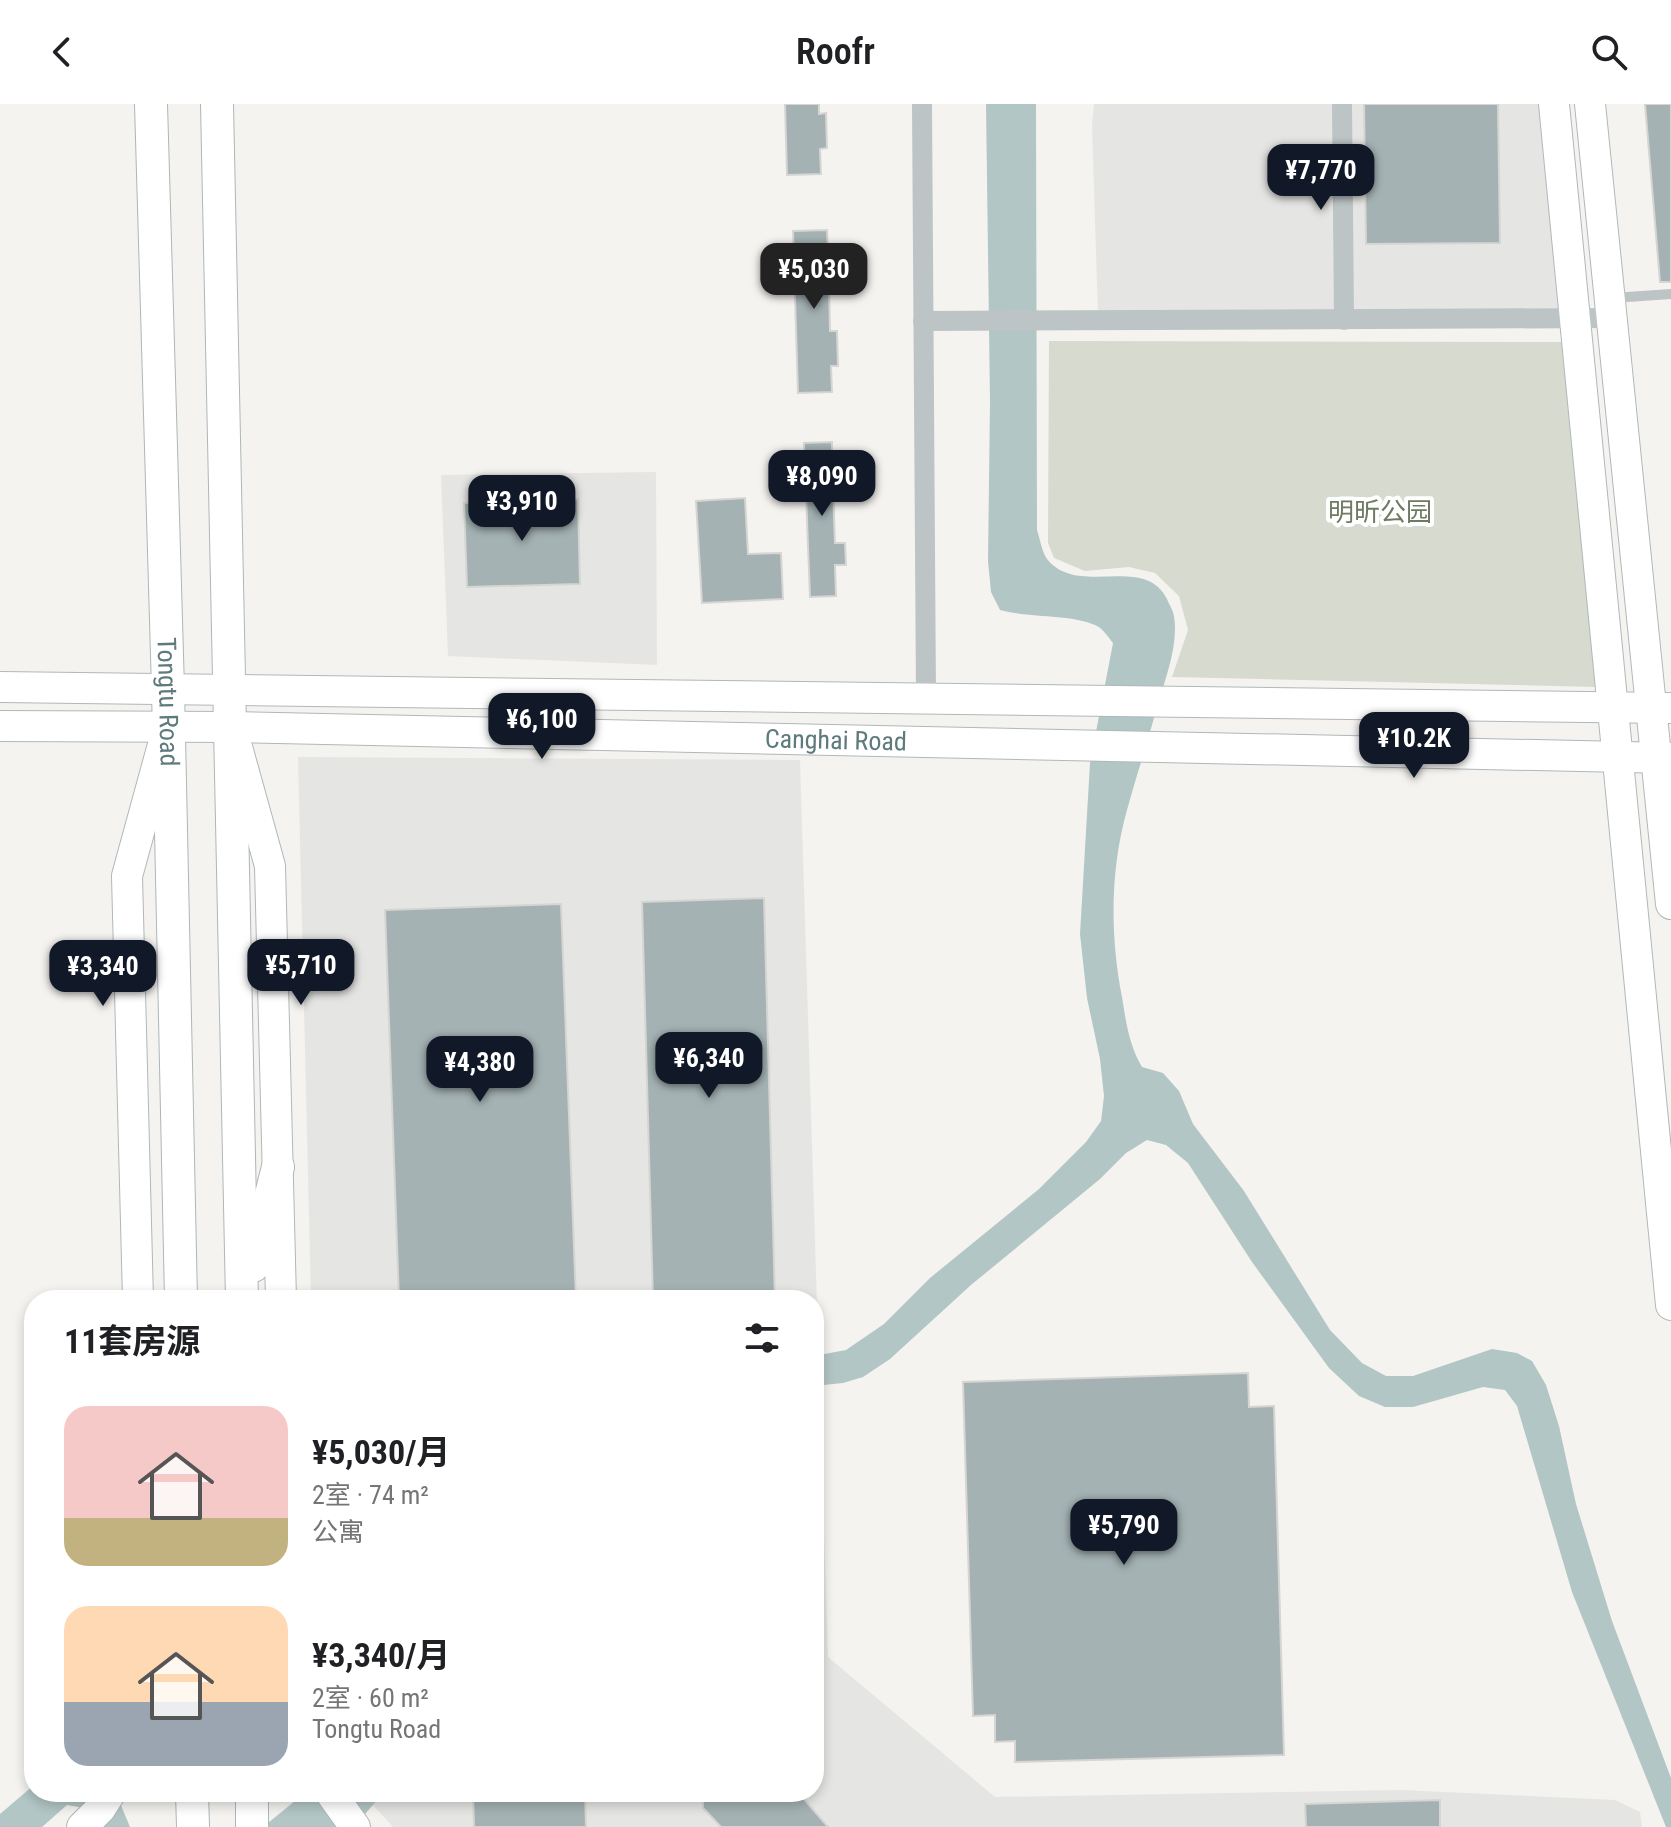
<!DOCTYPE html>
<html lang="zh">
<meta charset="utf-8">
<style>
:root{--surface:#fff;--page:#f6f6f6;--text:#202124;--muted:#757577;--accent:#111827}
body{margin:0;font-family:"Roboto Condensed","Noto Sans SC",sans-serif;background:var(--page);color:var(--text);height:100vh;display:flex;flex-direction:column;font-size:30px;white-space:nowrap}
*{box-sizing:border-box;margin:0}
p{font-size:26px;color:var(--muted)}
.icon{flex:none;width:44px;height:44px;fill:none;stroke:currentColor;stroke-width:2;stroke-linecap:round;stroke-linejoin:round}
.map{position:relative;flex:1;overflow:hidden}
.panel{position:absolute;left:24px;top:1186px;width:800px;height:512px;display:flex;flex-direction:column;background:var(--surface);border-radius:32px;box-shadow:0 4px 12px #0003}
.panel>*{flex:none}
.price{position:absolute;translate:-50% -68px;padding:0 18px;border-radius:16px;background:var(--accent);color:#fff;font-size:26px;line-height:52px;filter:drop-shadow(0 2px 4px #0008)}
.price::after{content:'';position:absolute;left:50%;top:48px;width:24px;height:18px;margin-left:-12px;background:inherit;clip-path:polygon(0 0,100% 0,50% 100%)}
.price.active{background:#222;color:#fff}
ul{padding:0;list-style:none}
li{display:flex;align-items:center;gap:24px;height:200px;padding:0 40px}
li span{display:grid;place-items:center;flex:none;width:224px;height:160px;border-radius:24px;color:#555}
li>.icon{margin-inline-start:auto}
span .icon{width:96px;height:96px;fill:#fffc;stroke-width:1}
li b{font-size:34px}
h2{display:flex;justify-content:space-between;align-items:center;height:96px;padding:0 40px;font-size:34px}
header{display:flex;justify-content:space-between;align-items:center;height:104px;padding:0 40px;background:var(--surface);font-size:36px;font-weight:600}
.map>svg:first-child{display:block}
.built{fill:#e5e5e4}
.green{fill:#d6dacf}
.water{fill:#b2c6c5}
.building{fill:#a4b2b3;stroke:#d6d5d3;stroke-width:2}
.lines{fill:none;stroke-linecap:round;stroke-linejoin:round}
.secondary-casing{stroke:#afb8ba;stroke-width:32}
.primary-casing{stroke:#aeb6b8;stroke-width:34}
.lane{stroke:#bcc4c5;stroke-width:10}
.street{stroke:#bcc4c5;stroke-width:20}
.secondary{stroke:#fff;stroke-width:30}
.primary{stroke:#fff;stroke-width:32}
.labels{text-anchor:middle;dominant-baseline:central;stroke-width:8;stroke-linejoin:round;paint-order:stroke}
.park-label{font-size:26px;fill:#6e7a61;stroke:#fff}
.street-label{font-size:26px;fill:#5e7a7d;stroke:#fff}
</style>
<header><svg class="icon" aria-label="back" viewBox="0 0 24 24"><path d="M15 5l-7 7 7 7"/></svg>Roofr<svg class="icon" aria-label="search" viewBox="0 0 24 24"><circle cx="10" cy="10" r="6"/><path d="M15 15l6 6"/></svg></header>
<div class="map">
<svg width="1671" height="1723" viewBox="0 0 1671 1723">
<rect width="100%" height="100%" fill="#f5f3f0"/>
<g class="built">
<path d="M1094 0H1339V213L1098 211 1092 21Z"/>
<path d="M1348 0H1546L1570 210 1351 211Z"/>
<path d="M656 368 657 561 448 552 441 371Z"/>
<path d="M298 653 800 656 828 1553 995 1693 1401 1686 1615 1696 1640 1708 1642 1723H393L361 1688H814V1196H311Z"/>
</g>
<path class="green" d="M1049 237 1564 238 1597 583 1172 573 1188 526 1179 492 1155 469 1129 463 1085 467 1054 454 1048 439Z"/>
<g class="water">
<path d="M986 0H1036L1037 426C1040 435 1042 448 1047 455 1078 494 1144 449 1167 495 1169 500 1173 506 1174 512 1179 543 1164 577 1156 607 1147 640 1136 673 1127 706 1110 766 1110 832 1122 893 1126 918 1129 941 1142 963L1163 969 1179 987 1193 1020 1244 1087 1330 1226 1362 1259 1386 1272H1413L1492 1245 1517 1249 1532 1257 1546 1281 1559 1322 1576 1400 1612 1517 1671 1674V1723H1666L1572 1488 1517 1302 1505 1286 1483 1283 1413 1303H1385L1359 1292 1329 1264 1252 1158 1188 1059 1166 1041 1147 1036 1126 1049 1100 1075 971 1181 890 1255 863 1273 843 1279 814 1282V1252L846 1246 884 1220 930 1174 1039 1085 1086 1038 1101 1017 1104 992 1100 955 1087 894 1080 830 1090 659 1113 539C1108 533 1103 524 1095 521 1070 510 1030 514 1000 506L991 488 988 457 990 298Z"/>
<path d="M34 1681V1688H106L120 1699 130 1723H102L84 1704 67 1701 42 1723H0V1710Z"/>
<path d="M306 1688H384L354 1723H263Z"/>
</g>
<g class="building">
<path d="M785 0H819V10L826 9 827 44 820 45 821 70 787 71Z"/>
<path d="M1364 0H1498L1500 139 1366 140Z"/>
<path d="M1645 0H1671V178H1660Z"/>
<path d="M827 126 828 146 834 145 835 180H829L830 227H837L838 262H831L832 288 798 289 793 127Z"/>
<path d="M832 338V362L842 361 843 385H833L835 439H845L846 461H835L836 492 810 493 804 339Z"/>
<path d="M745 394 748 450 781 449 783 495 702 499 696 397Z"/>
<path d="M578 395 580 480 467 483 464 399Z"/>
<path d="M764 794 775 1196H653L642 798Z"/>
<path d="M561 800 576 1196H399L385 806Z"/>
<path d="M1248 1269 1249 1303 1274 1302 1284 1651 1015 1658V1637L995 1638V1611L973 1612 963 1278Z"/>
<path d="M473 1688H585L586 1723H474Z"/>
<path d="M703 1688H798L828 1723H721L703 1704Z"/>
<path d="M1440 1696V1723H1306L1305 1700Z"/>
</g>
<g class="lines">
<g class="secondary-casing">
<g id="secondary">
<path d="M1554 0 1671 1201"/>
<path d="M1590 0 1671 800"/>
<path d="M0 583 1671 604"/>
<path id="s1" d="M0 622 231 623 1671 654"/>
<path d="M237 643 270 762 281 1196"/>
<path d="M138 1196 127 772 164 637"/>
<path d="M330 1688 355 1723"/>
<path d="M82 1723 100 1705 111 1688"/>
</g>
</g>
<g class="primary-casing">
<g id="primary">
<path id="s2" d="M151 0 168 585 181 1196"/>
<path d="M217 0 242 1196"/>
<path d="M253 1162 278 1063"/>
<path d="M192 1688 193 1723"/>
<path d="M252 1688V1723"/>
</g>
</g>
<path class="lane" d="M1613 194 1671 190"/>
<g class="street">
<path d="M922 0 926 595"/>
<path d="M1342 0 1344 216"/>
<path d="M923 217 1611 214"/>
</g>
<use href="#secondary" class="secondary"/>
<use href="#primary" class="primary"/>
</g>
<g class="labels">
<g class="park-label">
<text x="1380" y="408">明昕公园</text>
</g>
<g class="street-label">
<text stroke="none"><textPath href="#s2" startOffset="598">Tongtu Road</textPath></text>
<text stroke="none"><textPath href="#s1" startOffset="836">Canghai Road</textPath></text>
</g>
</g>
</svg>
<b class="price" style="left:1321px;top:108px">¥7,770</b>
<b class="price active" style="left:814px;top:207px">¥5,030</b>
<b class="price" style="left:822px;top:414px">¥8,090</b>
<b class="price" style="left:522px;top:439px">¥3,910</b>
<b class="price" style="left:542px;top:657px">¥6,100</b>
<b class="price" style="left:1414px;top:676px">¥10.2K</b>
<b class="price" style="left:301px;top:903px">¥5,710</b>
<b class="price" style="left:103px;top:904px">¥3,340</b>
<b class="price" style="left:709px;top:996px">¥6,340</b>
<b class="price" style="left:480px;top:1000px">¥4,380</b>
<b class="price" style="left:1124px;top:1463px">¥5,790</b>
<section class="panel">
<h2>11套房源<svg class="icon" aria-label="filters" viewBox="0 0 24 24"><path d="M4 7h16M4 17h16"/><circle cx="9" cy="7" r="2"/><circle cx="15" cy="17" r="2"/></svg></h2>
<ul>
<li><span style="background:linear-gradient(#f6c9c9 70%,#c2b280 0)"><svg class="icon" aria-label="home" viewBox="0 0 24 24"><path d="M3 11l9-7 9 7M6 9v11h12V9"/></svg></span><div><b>¥5,030/月</b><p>2室 · 74 m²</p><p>公寓</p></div></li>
<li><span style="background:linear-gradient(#ffd9b3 60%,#9aa5b1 0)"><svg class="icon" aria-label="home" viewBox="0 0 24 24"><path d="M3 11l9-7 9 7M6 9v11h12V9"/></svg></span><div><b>¥3,340/月</b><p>2室 · 60 m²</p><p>Tongtu Road</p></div></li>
</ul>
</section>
</div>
